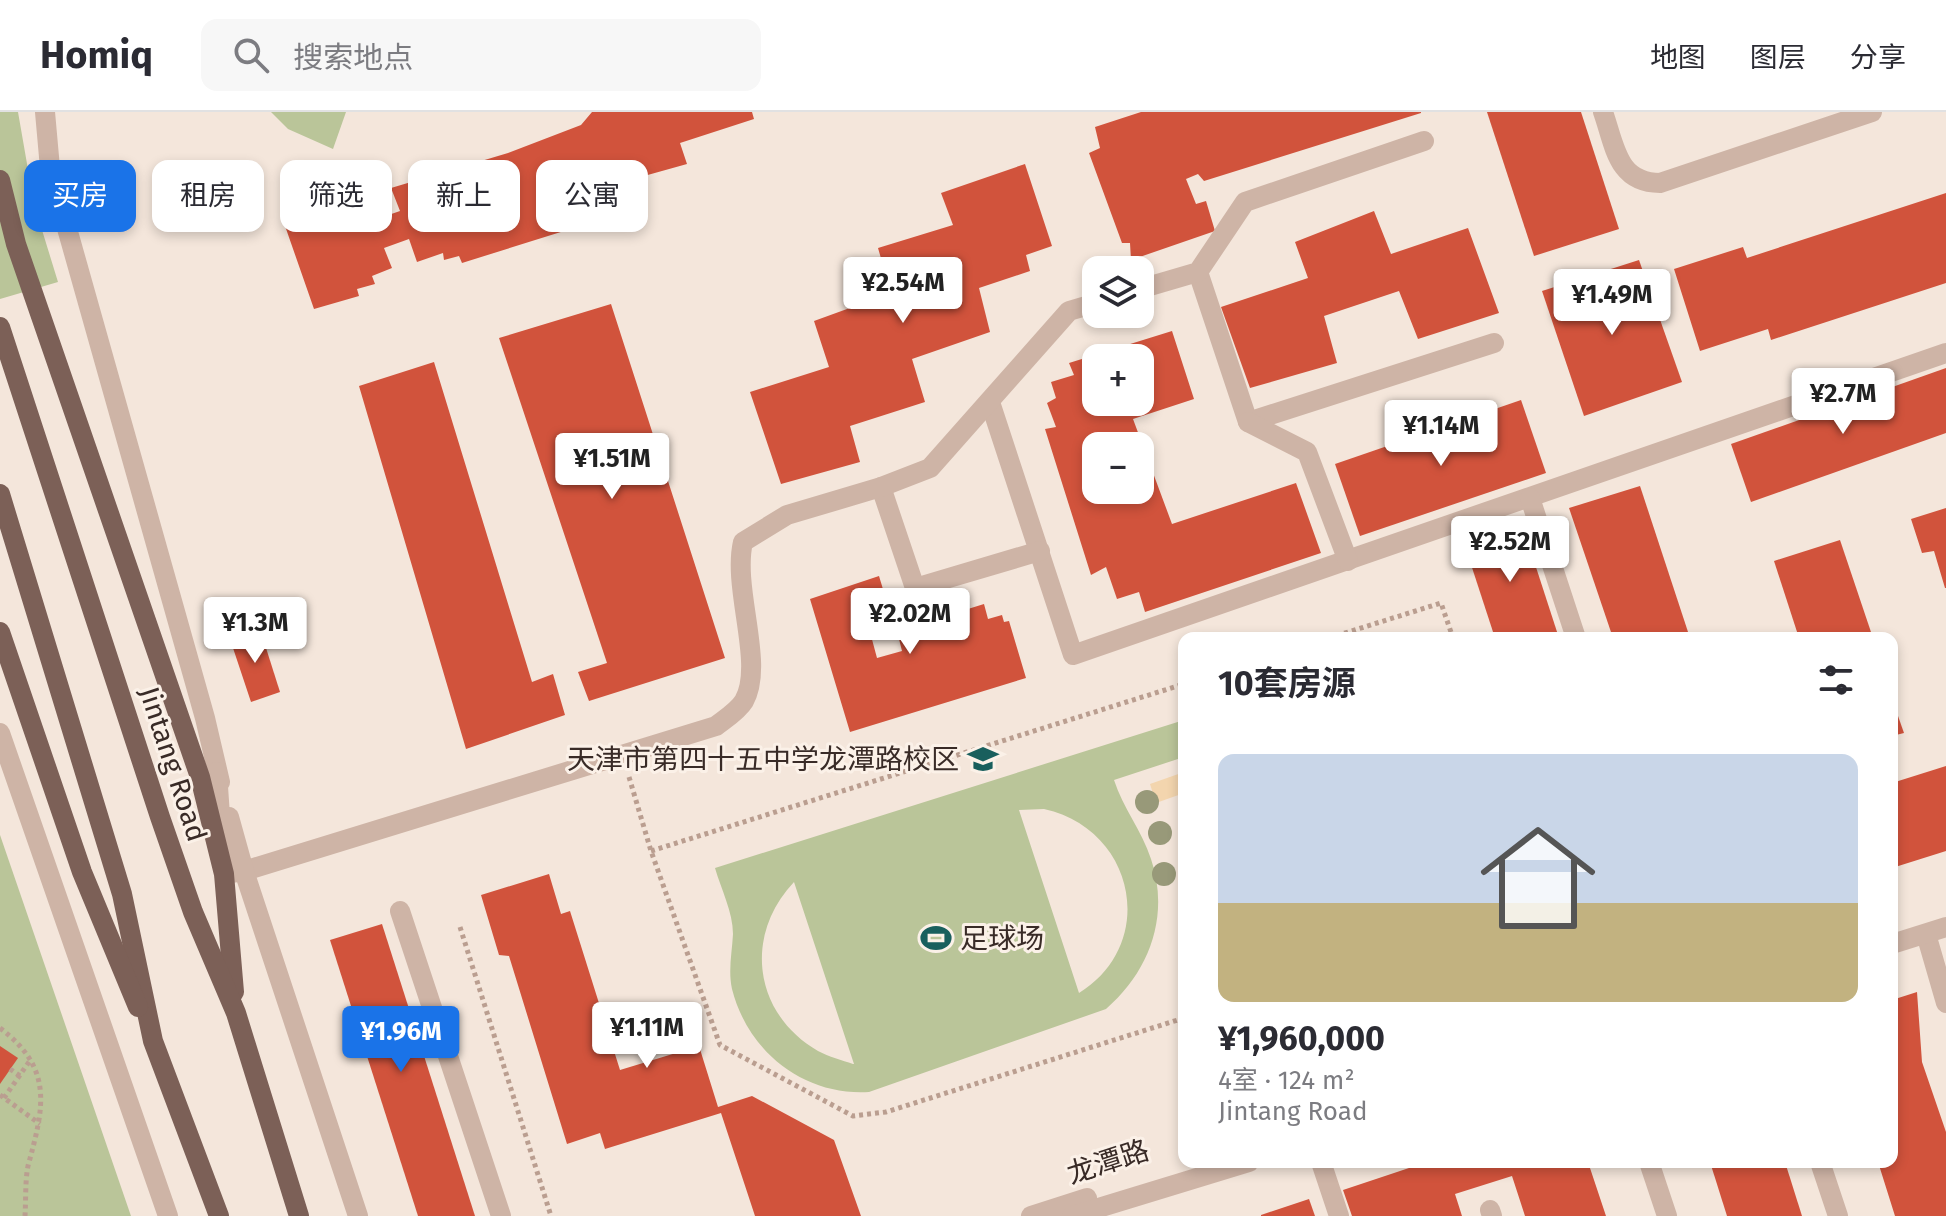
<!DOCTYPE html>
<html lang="zh">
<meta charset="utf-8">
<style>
:root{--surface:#fff;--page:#f7f7f7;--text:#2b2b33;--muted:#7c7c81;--line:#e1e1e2;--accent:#1a73e8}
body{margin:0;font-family:"Fira Sans","Noto Sans SC",sans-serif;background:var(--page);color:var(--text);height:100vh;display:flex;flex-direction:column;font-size:30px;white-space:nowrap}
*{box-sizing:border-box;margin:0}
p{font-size:26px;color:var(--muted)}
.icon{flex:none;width:44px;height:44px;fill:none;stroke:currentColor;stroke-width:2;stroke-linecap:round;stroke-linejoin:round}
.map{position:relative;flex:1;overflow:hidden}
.panel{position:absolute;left:1178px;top:520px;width:720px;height:536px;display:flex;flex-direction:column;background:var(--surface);border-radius:16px;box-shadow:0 4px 12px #0003}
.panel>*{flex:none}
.top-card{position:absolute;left:24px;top:48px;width:760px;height:72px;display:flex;gap:16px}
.fabs{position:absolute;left:1082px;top:144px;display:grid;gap:16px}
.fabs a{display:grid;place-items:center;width:72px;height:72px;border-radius:16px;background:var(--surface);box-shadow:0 4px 12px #0003;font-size:40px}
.price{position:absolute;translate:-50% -68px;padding:0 18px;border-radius:8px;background:#fff;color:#222;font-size:26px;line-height:52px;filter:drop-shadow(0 2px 4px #0008)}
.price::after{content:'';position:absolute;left:50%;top:48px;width:24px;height:18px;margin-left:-12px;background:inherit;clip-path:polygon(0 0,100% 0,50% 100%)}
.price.on{background:var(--accent);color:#fff}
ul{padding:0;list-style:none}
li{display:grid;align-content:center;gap:16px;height:424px;padding:0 40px}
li+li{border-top:2px solid var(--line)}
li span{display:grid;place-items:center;height:248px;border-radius:16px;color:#555}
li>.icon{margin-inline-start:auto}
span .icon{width:144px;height:144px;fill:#fffc;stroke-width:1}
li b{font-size:34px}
h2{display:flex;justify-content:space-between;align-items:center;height:96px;padding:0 40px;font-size:34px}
.tag{padding:0 28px;border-radius:16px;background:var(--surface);box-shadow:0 4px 12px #0003;font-size:28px;line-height:72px}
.tag.on{background:var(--accent);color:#fff}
header{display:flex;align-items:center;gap:48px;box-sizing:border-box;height:112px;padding:0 40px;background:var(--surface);border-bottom:2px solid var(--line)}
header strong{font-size:38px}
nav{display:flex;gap:44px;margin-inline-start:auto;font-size:28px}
.search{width:560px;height:72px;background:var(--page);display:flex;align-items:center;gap:20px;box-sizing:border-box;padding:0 28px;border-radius:16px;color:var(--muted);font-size:30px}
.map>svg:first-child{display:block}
.green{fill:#bac599;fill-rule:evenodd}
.sand{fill:#f3d5ae}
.building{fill:#d1533c;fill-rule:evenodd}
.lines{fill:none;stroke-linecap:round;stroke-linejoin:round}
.path{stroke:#ba9e90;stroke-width:5;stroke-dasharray:4 4;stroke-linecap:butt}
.service{stroke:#ceb4a6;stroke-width:20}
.minor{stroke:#ceb4a6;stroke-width:20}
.tertiary{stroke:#ceb4a6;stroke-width:20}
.primary{stroke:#7c6057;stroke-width:20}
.tree{fill:#989979}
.labels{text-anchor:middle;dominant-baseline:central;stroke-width:6;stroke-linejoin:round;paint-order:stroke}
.poi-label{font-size:28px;fill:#392b27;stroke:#fbf1e8;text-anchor:end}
.street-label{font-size:28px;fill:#392b27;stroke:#fbf1e8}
</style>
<header>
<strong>Homiq</strong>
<div class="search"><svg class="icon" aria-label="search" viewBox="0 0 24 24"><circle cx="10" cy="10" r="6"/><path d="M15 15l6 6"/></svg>搜索地点</div>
<nav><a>地图</a><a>图层</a><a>分享</a></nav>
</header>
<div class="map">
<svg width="1946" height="1104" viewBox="0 0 1946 1104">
<rect width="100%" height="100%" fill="#f4e6db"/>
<g class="green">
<path d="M0 0H18L34 92 58 170 0 187Z"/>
<path d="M271 0H346L333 37 288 17Z"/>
<path d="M1184 608V645L1114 668C1123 696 1142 719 1151 747 1170 803 1150 859 1106 897L869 980C804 984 748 940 732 877 728 858 732 841 733 822 733 800 721 777 715 756ZM1044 697C1135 717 1159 831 1079 881L1019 698ZM794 770 854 952H853C842 948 829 945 818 939 754 902 743 824 794 770Z"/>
<path d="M0 723 131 1104H0Z"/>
</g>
<path class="sand" d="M1184 660V681L1156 691 1150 672Z"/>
<g class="building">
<path d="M592 0H752L754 7 680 31 687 52 619 71 628 99 462 151 459 144 444 148 443 141 417 150 409 127 384 136 392 156 372 164 375 172 357 177 359 184 314 197 284 111 365 85 374 108 400 99 391 76 508 41 581 13Z"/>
<path d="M1141 0H1421V1L1204 69 1198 62 1186 67 1196 92 1206 89 1215 119 1131 148 1130 131H1122L1089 41 1100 36 1095 15Z"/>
<path d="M1487 0H1581L1619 117 1534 144Z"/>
<path d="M1025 52 1052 134 1026 143 1030 159 979 176 990 220 912 247 925 290 850 314 860 350 781 372 750 280 829 255 814 209 891 181 878 136 953 113 941 81Z"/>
<path d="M1946 81V171L1771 228 1768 217 1700 239 1674 157 1743 135 1747 146Z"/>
<path d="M1374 99 1391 142 1468 116 1499 201 1418 227 1399 179 1324 204 1337 251 1250 276 1221 195 1308 166 1295 130Z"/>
<path d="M1639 148 1682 270 1584 304 1542 179Z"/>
<path d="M611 192 725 546 589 589 578 560 607 551 499 226Z"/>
<path d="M1172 219 1194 287 1133 307 1172 412 1296 371 1321 441 1145 500 1139 480 1117 487 1106 455 1091 463 1045 317 1056 315 1047 291 1056 286 1051 270 1074 263 1069 251ZM1096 246H1140V290H1096ZM1096 334H1140V378H1096Z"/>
<path d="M434 250 532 570 553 562 565 603 466 637 359 274Z"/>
<path d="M1946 256V321L1751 390 1731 332Z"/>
<path d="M1521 288 1546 361 1360 424 1335 352Z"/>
<path d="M1640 374 1690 526H1613L1569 396Z"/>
<path d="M1946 396V476H1945L1934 439 1922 441 1911 407Z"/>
<path d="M1521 409 1559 526H1495L1463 428Z"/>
<path d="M1840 428 1873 526H1799L1774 449Z"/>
<path d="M879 464 889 497 877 501 882 516 870 520 877 546 902 539 897 519 984 492 988 507 1002 503 1004 510 1009 509 1026 566 850 620 810 487Z"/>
<path d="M260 517 280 580 251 590 230 527Z"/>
<path d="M1892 587 1904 621 1892 624Z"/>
<path d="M1946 654V739L1892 756V671Z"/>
<path d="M549 762 561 802 570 799 620 958 699 934 718 995 752 984 834 1028 861 1104H755L721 1001 605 1037 600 1021 567 1032 509 844 499 843 481 783Z"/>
<path d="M382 812 475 1104H418L330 828Z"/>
<path d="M1917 880 1922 950 1946 1020V1104H1895L1878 1050H1892V888Z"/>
<path d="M0 934 18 946 0 972Z"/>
<path d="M1427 1050H1588L1606 1104H1525L1512 1064 1455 1082 1462 1104H1352L1343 1078Z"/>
<path d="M1710 1050H1785L1802 1104H1727Z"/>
<path d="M1309 1087 1315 1104H1261V1103Z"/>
</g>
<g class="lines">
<g class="path">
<path d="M1329 526 1441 491 1453 526"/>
<path d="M629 665 651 739 720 933 853 1004 886 1000 1184 906"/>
<path d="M651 739 1184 572"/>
<path d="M460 815 551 1104"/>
<path d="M0 916C54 957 44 995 28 1054 25 1069 26 1088 25 1104"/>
<path d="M10 957 20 964"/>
<path d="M0 983 40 1012"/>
<path d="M4 986 31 947"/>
</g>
<path class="service" d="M1603 0C1615 34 1617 71 1660 71L1872 0"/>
<g class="minor">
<path d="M45 0 50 56 205 606 220 670"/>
<path d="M1198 160 1248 310 1494 231"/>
<path d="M1140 177 1198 160 1245 90 1424 29"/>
<path d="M990 290 1073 543 1946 241"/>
<path d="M1248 310 1307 340 1348 449"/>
<path d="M881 375 915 476 1040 439"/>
<path d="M1530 386 1576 526"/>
<path d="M0 621 168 1104"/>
<path d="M217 660 224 762 244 759 716 614C725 607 738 599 744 589 765 552 732 477 743 430L787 403 881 375 930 356 1069 199 1096 191"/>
<path d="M229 705 244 759 358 1104"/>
<path d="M400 799 501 1104"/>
<path d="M1926 822 1946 891"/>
<path d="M1321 1050 1339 1104"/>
<path d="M1820 1050 1838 1104"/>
<path d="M1490 1098 1492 1104"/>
</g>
<g class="tertiary">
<path d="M1892 832 1946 815"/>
<path d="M1649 1050 1667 1104"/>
<path d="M1031 1104 1087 1086"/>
<path d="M1072 1104 1249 1050"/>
</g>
<g class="primary">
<path d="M0 68 16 132 200 665 224 762 234 880"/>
<path d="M0 215 160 705 193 800 236 901 299 1104"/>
<path d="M0 382 122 782 153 929 219 1104"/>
<path d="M0 520 82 760 138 895"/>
</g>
</g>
<g class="tree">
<circle cx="1147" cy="690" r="12"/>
<circle cx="1160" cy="721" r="12"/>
<circle cx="1164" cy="762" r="12"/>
</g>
<defs>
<g id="school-bare" transform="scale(2.4)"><path d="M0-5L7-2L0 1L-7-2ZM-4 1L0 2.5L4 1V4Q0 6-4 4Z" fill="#195f5d" stroke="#fbf1e8" stroke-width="2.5" paint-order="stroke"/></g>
<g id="stadium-bare" transform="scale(2.4)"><path d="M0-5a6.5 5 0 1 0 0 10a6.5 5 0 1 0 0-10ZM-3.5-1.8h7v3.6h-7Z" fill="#195f5d" stroke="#fbf1e8" stroke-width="2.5" paint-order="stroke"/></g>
</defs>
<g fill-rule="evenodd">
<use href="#school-bare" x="983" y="647"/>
<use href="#stadium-bare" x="936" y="826"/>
</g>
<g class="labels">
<g class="poi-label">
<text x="959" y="647">天津市第四十五中学龙潭路校区</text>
<text x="960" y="826" text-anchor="start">足球场</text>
</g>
<g class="street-label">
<text transform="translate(173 652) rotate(72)">Jintang Road</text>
<text transform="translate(1108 1050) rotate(-18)">龙潭路</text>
</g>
</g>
</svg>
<div class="fabs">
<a><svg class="icon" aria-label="layers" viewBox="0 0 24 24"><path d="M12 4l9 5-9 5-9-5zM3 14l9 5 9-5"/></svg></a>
<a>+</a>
<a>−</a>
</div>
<b class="price" style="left:903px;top:213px">¥2.54M</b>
<b class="price" style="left:1612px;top:225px">¥1.49M</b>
<b class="price" style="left:1843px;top:324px">¥2.7M</b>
<b class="price" style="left:1441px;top:356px">¥1.14M</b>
<b class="price" style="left:612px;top:389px">¥1.51M</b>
<b class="price" style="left:1510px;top:472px">¥2.52M</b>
<b class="price" style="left:910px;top:544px">¥2.02M</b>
<b class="price" style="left:255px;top:553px">¥1.3M</b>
<b class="price" style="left:647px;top:958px">¥1.11M</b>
<b class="price on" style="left:401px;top:962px">¥1.96M</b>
<div class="top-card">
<a class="tag on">买房</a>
<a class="tag">租房</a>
<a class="tag">筛选</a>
<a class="tag">新上</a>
<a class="tag">公寓</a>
</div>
<section class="panel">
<h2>10套房源<svg class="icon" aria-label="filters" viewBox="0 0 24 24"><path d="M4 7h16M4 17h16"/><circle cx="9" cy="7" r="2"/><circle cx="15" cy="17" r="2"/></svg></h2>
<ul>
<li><span style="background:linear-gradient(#c9d6e8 60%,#c2b280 0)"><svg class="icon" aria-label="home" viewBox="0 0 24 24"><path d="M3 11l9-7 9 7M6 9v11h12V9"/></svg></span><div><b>¥1,960,000</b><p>4室 · 124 m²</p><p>Jintang Road</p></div></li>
</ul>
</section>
</div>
